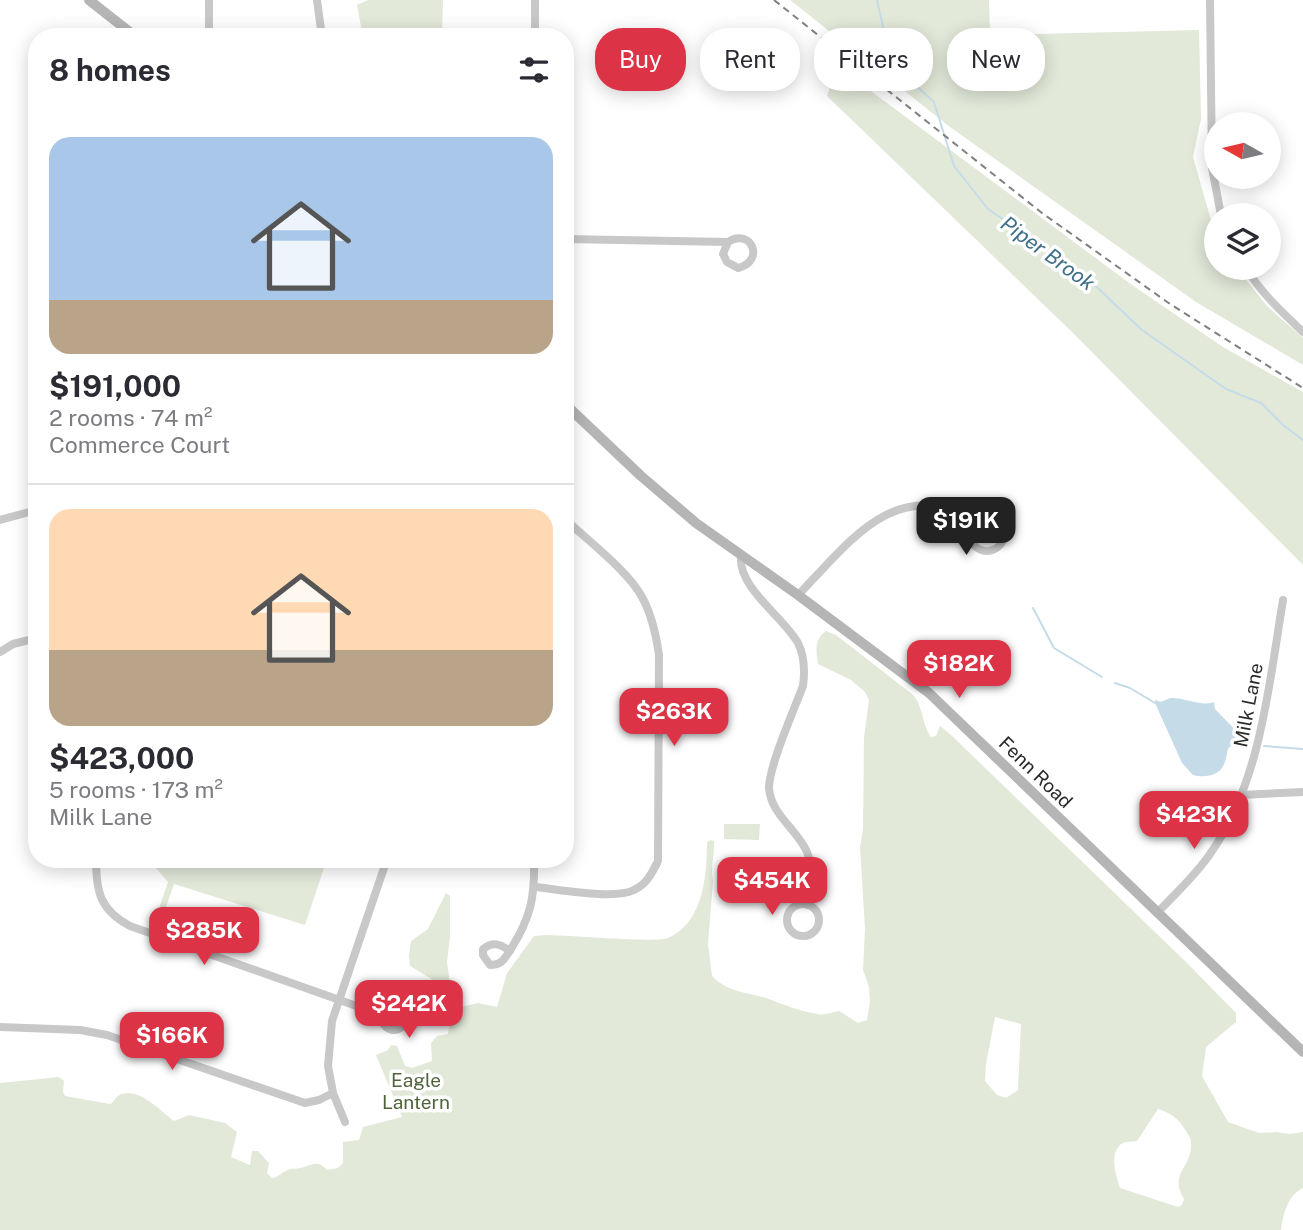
<!DOCTYPE html>
<meta charset="utf-8">
<style>
:root{--surface:#fff;--page:#f7f7f7;--text:#2b2b33;--muted:#7c7c81;--line:#e1e1e2;--accent:#dd3347}
body{margin:0;font-family:"Public Sans",sans-serif;background:var(--page);color:var(--text);height:100vh;display:flex;flex-direction:column;font-size:26px;white-space:nowrap}
*{box-sizing:border-box;margin:0}
p{font-size:23px;color:var(--muted)}
.icon{flex:none;width:38px;height:38px;fill:none;stroke:currentColor;stroke-width:2;stroke-linecap:round;stroke-linejoin:round}
.map{position:relative;flex:1;overflow:hidden}
.sheet{position:absolute;left:28px;top:28px;width:546px;height:840px;display:flex;flex-direction:column;background:var(--surface);border-radius:28px;box-shadow:0 4px 18px #0003}
.sheet>*{flex:none}
.banner{position:absolute;left:595px;top:28px;width:602px;height:63px;display:flex;gap:14px}
.needle{width:46px;rotate:278deg}
.fabs{position:absolute;left:1204px;top:112px;display:grid;gap:14px}
.fabs a{display:grid;place-items:center;width:77px;height:77px;border-radius:50%;background:var(--surface);box-shadow:0 4px 18px #0003;font-size:35px}
.price{position:absolute;translate:-50% -60px;padding:0 16px;border-radius:14px;background:var(--accent);color:#fff;font-size:23px;line-height:46px;filter:drop-shadow(0 2px 4px #0008)}
.price::after{content:'';position:absolute;left:50%;top:42px;width:21px;height:16px;margin-left:-10px;background:inherit;clip-path:polygon(0 0,100% 0,50% 100%)}
.price.on{background:#222;color:#fff}
ul{padding:0;list-style:none}
li{display:grid;align-content:center;gap:14px;height:371px;padding:0 21px}
li+li{border-top:2px solid var(--line)}
li span{display:grid;place-items:center;height:217px;border-radius:21px;color:#555}
li>.icon{margin-inline-start:auto}
span .icon{width:126px;height:126px;fill:#fffc;stroke-width:1}
li b{font-size:30px}
h2{display:flex;justify-content:space-between;align-items:center;height:84px;padding:0 21px;font-size:30px}
.chip{padding:0 24px;border-radius:28px;background:var(--surface);box-shadow:0 4px 18px #0003;font-size:24px;line-height:63px}
.chip.on{background:var(--accent);color:#fff}
.map>svg:first-child{display:block}
.green{fill:#e2e9d9;fill-rule:evenodd}
.water{fill:#c5dce8}
.lines{fill:none;stroke-linecap:round;stroke-linejoin:round}
.stream{stroke:#c5dce8;stroke-width:2}
.street{stroke:#c8c8c8;stroke-width:8}
.secondary{stroke:#b5b5b5;stroke-width:10}
.rail{stroke:#808080;stroke-width:2;stroke-dasharray:7 5;stroke-linecap:butt}
.labels{text-anchor:middle;dominant-baseline:central;stroke-width:7;stroke-linejoin:round;paint-order:stroke}
.street-label{font-size:19px;fill:#2b2b2b;stroke:#fff}
.park-label{font-size:19px;fill:#50643b;stroke:#fff}
.water-label{font-size:21px;font-style:italic;fill:#3e6f89;stroke:#fff}
</style>
<div class="map">
<svg width="1303" height="1230" viewBox="0 0 1303 1230">
<rect width="100%" height="100%" fill="#fff"/>
<g class="green">
<path d="M368 0H443L442 37H363L357 5Z"/>
<path d="M790 0H989L990 35 1199 30 1201 119 1193 157 1216 238V268H1237L1267 306 1303 338V365L1196 302 950 127Z"/>
<path d="M852 77 1132 285 1223 347 1303 392V565L1072 332 827 96 831 84 840 78Z"/>
<path d="M826 631 836 635 912 694C924 706 921 723 931 737L936 736 940 726 950 734 1187 963 1236 1013V1022L1206 1047 1202 1076 1228 1122 1259 1133 1277 1132 1289 1134 1303 1132V1188C1288 1195 1283 1214 1281 1230H0V1083L59 1077 64 1081 63 1092 65 1096 110 1104C114 1102 115 1098 118 1096 137 1084 161 1112 174 1121L189 1115 225 1123 237 1132 231 1157 250 1165 252 1151H258L269 1163 267 1173 272 1178C280 1177 281 1172 288 1170 292 1168 296 1169 300 1168 312 1165 317 1159 327 1170L338 1168 343 1163V1142L359 1140 363 1127 402 1117 376 1055 388 1050 391 1045 397 1046 405 1066 412 1068 432 1061 431 1043 437 1036 448 1034 451 1011 438 983 410 966 409 955 411 941 428 929 446 893 450 896V936L447 962 453 1005 456 1008 478 1003 497 1007 507 973 534 936 547 935C566 935 657 943 668 938 703 923 707 876 707 842L711 840 714 841C715 855 710 867 713 881L708 944 712 976C728 993 749 992 769 999 784 1005 800 1011 817 1014 825 1016 831 1012 839 1011L858 1023 867 1020 870 1001 869 987 863 970 865 929 860 847 863 829 864 737 869 700 865 692 851 680 818 664C816 652 814 639 826 631ZM995 1017 1021 1024 1018 1090 1006 1098 997 1095 985 1081 986 1064ZM1158 1109C1169 1112 1179 1119 1184 1128 1187 1133 1191 1138 1191 1143 1193 1167 1168 1173 1184 1199L1182 1205 1178 1207 1120 1188C1116 1176 1109 1154 1121 1144 1125 1141 1132 1142 1137 1141Z"/>
<path d="M724 824H760L759 840 724 839Z"/>
<path d="M155 859H327L305 925 174 884 158 930 152 929 168 882 154 866Z"/>
</g>
<path class="water" d="M1170 698C1184 697 1201 707 1214 702L1215 709 1246 741 1249 742 1250 746 1229 747C1226 753 1227 758 1224 764 1220 776 1204 778 1193 775L1182 763 1155 703V700L1161 702Z"/>
<g class="lines">
<g class="stream">
<path d="M877 0 891 63 934 102 954 166 988 209 1085 276 1142 330 1226 389 1261 403 1283 425 1303 440"/>
<path d="M1033 608 1054 648 1102 677"/>
<path d="M1115 683 1130 688 1155 703"/>
<path d="M1264 746 1303 749"/>
</g>
<g class="street">
<path d="M317 0 322 37"/>
<path d="M535 0V37"/>
<path d="M1210 0 1212 168 1221 215"/>
<path d="M209 37V0"/>
<path d="M565 239 728 242C751 227 766 261 738 268L727 262 723 254 728 242"/>
<path d="M1246 268C1261 293 1282 312 1303 332"/>
<circle cx="987" cy="534" r="17"/>
<path d="M0 520 37 510"/>
<path d="M741 557C738 587 783 617 798 643 805 657 805 671 803 686 794 710 769 766 769 788 771 815 797 829 807 852 814 869 811 887 808 905"/>
<path d="M798 595C850 542 894 475 977 520"/>
<path d="M0 652 13 644 37 638"/>
<path d="M1240 795 1303 792"/>
<path d="M96 859C96 892 100 910 130 926L382 1015"/>
<path d="M534 887C558 889 614 900 634 890 647 884 652 873 658 861L659 655C656 634 652 615 642 597 628 571 587 540 565 519"/>
<circle cx="803" cy="920" r="16"/>
<path d="M1157 913C1175 894 1195 876 1210 854 1261 782 1269 684 1283 600"/>
<path d="M510 951C500 944 493 941 483 949V955L490 965C502 965 505 958 511 949 531 917 535 897 534 859"/>
<circle cx="394" cy="1018" r="12"/>
<path d="M0 1027 80 1030 107 1035 305 1103 319 1100 333 1093"/>
<path d="M345 1122 333 1093 328 1066 332 1021 387 859"/>
</g>
<g class="secondary">
<path d="M89 0 136 37"/>
<path d="M565 404 641 476 696 523 798 595 929 693 1303 1052"/>
</g>
<path class="rail" d="M774 0 1042 213 1170 304 1303 388"/>
</g>
<g class="labels">
<g class="street-label">
<text transform="translate(1248 705) rotate(-79)">Milk Lane</text>
<text transform="translate(1036 772) rotate(44)">Fenn Road</text>
</g>
<g class="park-label">
<text x="416" y="1080">Eagle<tspan x="416" dy="22">Lantern</tspan></text>
</g>
<g class="water-label">
<text transform="translate(1048 253) rotate(36)">Piper Brook</text>
</g>
</g>
</svg>
<div class="fabs">
<a><svg class="needle" viewBox="-14 -14 28 28"><path d="M0-13l5 13h-10z" fill="#e53935"/><path d="M0 13l5-13h-10z" fill="#7c7c81"/></svg></a>
<a><svg class="icon" aria-label="layers" viewBox="0 0 24 24"><path d="M12 4l9 5-9 5-9-5zM3 14l9 5 9-5"/></svg></a>
</div>
<b class="price on" style="left:966px;top:557px">$191K</b>
<b class="price" style="left:959px;top:700px">$182K</b>
<b class="price" style="left:674px;top:748px">$263K</b>
<b class="price" style="left:1194px;top:851px">$423K</b>
<b class="price" style="left:772px;top:917px">$454K</b>
<b class="price" style="left:204px;top:967px">$285K</b>
<b class="price" style="left:409px;top:1040px">$242K</b>
<b class="price" style="left:172px;top:1072px">$166K</b>
<div class="banner">
<a class="chip on">Buy</a>
<a class="chip">Rent</a>
<a class="chip">Filters</a>
<a class="chip">New</a>
</div>
<section class="sheet">
<h2>8 homes<svg class="icon" aria-label="filters" viewBox="0 0 24 24"><path d="M4 7h16M4 17h16"/><circle cx="9" cy="7" r="2"/><circle cx="15" cy="17" r="2"/></svg></h2>
<ul>
<li><span style="background:linear-gradient(#a9c7e8 75%,#b9a48a 0)"><svg class="icon" aria-label="home" viewBox="0 0 24 24"><path d="M3 11l9-7 9 7M6 9v11h12V9"/></svg></span><div><b>$191,000</b><p>2 rooms · 74 m²</p><p>Commerce Court</p></div></li>
<li><span style="background:linear-gradient(#ffd9b3 65%,#b9a48a 0)"><svg class="icon" aria-label="home" viewBox="0 0 24 24"><path d="M3 11l9-7 9 7M6 9v11h12V9"/></svg></span><div><b>$423,000</b><p>5 rooms · 173 m²</p><p>Milk Lane</p></div></li>
</ul>
</section>
</div>
